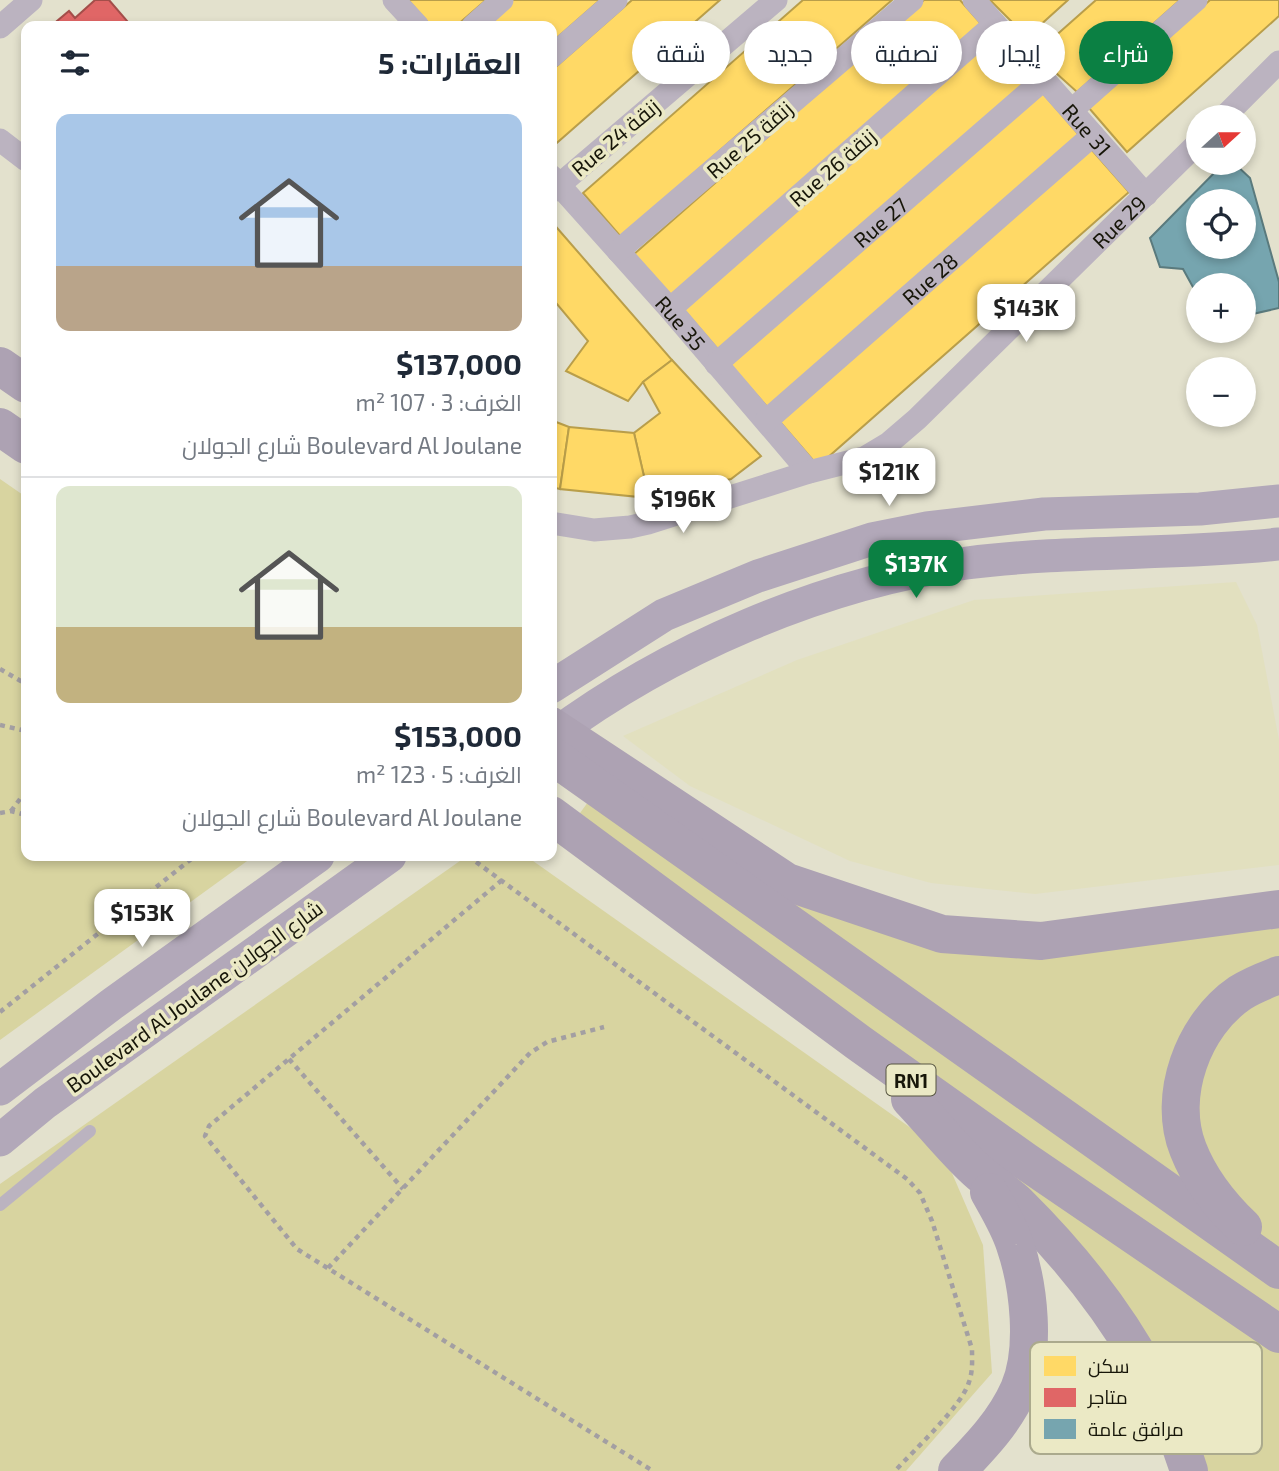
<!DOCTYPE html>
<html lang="ar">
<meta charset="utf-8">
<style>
:root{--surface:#fff;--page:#f6f6f7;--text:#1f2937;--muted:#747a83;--line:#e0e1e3;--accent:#0b8043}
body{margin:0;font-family:"Exo 2",Cairo,sans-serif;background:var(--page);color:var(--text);direction:rtl;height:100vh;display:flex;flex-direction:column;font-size:26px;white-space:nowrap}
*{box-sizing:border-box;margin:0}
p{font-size:23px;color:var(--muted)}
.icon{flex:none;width:38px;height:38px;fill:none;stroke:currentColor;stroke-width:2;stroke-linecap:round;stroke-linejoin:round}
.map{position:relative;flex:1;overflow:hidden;direction:ltr}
.sheet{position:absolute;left:21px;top:21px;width:536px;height:840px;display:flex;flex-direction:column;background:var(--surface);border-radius:14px;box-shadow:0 4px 10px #0003;direction:rtl}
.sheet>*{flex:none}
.guide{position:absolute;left:578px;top:21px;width:595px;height:63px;direction:rtl;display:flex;gap:14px}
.needle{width:46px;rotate:69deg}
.controls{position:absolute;left:1186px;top:105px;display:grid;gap:14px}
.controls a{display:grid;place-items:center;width:70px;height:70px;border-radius:50%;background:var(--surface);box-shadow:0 4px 10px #0003;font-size:35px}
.price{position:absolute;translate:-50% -60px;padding:0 16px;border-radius:14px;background:#fff;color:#222;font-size:23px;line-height:46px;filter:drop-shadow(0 2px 4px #0008)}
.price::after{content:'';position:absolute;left:50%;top:42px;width:21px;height:16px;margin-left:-10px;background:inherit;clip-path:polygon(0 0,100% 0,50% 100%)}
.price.active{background:var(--accent);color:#fff}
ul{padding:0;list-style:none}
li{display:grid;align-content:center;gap:14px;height:371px;padding:0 35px}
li+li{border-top:2px solid var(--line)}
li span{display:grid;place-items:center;height:217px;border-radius:14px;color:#555}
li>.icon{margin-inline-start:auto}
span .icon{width:126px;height:126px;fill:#fffc;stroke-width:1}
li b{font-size:30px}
h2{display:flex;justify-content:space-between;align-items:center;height:84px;padding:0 35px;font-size:30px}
.chip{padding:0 24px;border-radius:32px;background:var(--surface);box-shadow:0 4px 10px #0003;font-size:24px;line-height:63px}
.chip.active{background:var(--accent);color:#fff}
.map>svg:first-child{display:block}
.built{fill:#e2e0bf}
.green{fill:#d8d4a0}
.homes{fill:#ffd966;stroke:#b99e4a;stroke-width:2}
.shops{fill:#e06666;stroke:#a44e4a;stroke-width:2}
.public{fill:#76a5af;stroke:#5a7a7d;stroke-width:2;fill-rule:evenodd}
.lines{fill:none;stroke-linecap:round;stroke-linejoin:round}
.path{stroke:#a39fa2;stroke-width:4.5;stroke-dasharray:5 5;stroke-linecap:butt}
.service{stroke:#bbb3c0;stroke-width:12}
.minor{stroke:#bbb3c0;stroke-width:23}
.secondary{stroke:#b2a8b9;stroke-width:33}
.trunk{stroke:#ada2b3;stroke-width:38}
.labels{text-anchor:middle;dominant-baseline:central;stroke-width:7;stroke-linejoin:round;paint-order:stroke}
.shield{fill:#ebe9c5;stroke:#575541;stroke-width:2}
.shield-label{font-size:19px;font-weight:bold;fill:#171609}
.street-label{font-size:21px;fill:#171609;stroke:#ebe9c5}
.key{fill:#ebe9c5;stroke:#abaa8d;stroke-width:2}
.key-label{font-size:19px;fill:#171609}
</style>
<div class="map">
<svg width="1279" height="1471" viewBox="0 0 1279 1471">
<rect width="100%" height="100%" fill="#e3e1cd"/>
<path class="built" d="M1236 582 1257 625 1279 740V865L1035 894 931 883 850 861 690 786 623 736 797 660 974 600Z"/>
<g class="green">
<path d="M0 479 26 497V856H254L0 1040Z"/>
<path d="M617 762 851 912 1057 929 1279 902V1471H1196L970 1137 567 831Z"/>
<path d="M467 856H526L942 1150 983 1245 992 1373 906 1471H0V1184Z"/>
</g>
<g class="homes">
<path d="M408 0H486L456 26H431Z"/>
<path d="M512 0H600L551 43V26H482Z"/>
<path d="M632 0H720L551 148V71Z"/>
<path d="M803 0H892L621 237 583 193Z"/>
<path d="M924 0H960L983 26 672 299 633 255Z"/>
<path d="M990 0H1068L1027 37Z"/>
<path d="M1096 0H1180L1077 92 1035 54Z"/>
<path d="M1210 0H1279V16L1127 152 1089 108Z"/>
<path d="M994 36 1032 79 721 353 683 309Z"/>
<path d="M1041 91 1080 136 769 409 730 365Z"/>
<path d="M1091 149 1129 192 818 466 780 422Z"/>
<path d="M551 221 672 360 643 382 628 401 566 371 588 341 551 297Z"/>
<path d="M672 360 761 456 731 479 649 498 634 433 660 413 643 382Z"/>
<path d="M551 420 569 427 560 489 551 487Z"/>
<path d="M569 427 634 433 649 498 560 489Z"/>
</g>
<path class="shops" d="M95 0H109L128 22 123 26H51L69 11 75 18Z"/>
<path class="public" d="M1224 163H1234L1250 178 1279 282V308L1244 316V285H1199V298L1183 269 1160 267 1150 238ZM1199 201H1244V247H1199Z"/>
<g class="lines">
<g class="path">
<path d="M0 669 26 684"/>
<path d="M0 725 26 731"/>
<path d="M11 811 26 791"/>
<path d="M0 813 11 811 26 815"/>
<path d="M468 856 907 1179 920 1193 932 1221 972 1349C972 1360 973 1371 969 1382 962 1406 914 1450 895 1471"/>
<path d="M502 880 209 1126 205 1136 297 1249 653 1471"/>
<path d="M0 1012 195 856"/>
<path d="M289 1059 403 1189"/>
<path d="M328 1268 530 1053 547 1042 604 1027"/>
</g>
<path class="service" d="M0 1205 90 1131"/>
<g class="minor">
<path d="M394 0 418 26"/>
<path id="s1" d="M974 0 1146 195"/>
<path d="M473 26 502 0"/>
<path d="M0 27 31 0"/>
<path d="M551 57 616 0"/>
<path d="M1072 110 1196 0"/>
<path d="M1224 117 1279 62"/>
<path d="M0 140 26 160"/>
<path id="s2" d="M551 176 670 309 809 472"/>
<path d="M551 192 776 0"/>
<path d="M618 251 912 0"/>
<path d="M670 309 995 24"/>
<path id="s3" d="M716 364 1043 80"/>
<path id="s4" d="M766 421 1093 135"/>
<path id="s5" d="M551 523 594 530 630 527 648 523 809 472 864 458 889 443 917 419 1199 142"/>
</g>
<g class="secondary">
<path d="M551 687 664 615 758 576 872 539 927 528 1044 514 1200 509 1279 501"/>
<path d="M551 737C668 650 822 583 967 563 1070 550 1176 555 1279 544"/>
<path d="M0 1089 112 1004 318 856"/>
<path d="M0 1140 45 1103 390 856"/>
</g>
<g class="trunk">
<path d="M0 366 26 384"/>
<path d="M0 427 26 445"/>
<path d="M551 726 787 882 942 934 1041 941 1279 909"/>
<path d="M551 755 1279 1270"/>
<path d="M551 815 859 1043 1025 1161 1279 1334"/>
<path d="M910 1099C932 1122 952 1148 976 1170 989 1182 1004 1191 1017 1203 1093 1278 1158 1368 1189 1471"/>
<path d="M1243 1227C1219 1204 1200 1180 1188 1149 1167 1096 1193 1025 1240 993 1252 985 1266 980 1279 975"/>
<path d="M957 1471C981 1446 1005 1421 1019 1389 1036 1350 1029 1286 1015 1245 1009 1226 999 1210 989 1192"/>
</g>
</g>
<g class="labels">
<rect class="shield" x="886.5" y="1064.5" width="49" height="31" rx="5"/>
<g class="shield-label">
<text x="911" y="1080">RN1</text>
</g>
<g class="street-label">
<text stroke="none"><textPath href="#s1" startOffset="172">Rue 31</textPath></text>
<text transform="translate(615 137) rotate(-40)">Rue 24 زنقة</text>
<text transform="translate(749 139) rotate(-41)">Rue 25 زنقة</text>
<text transform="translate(832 167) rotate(-41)">Rue 26 زنقة</text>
<text stroke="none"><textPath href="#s5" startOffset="672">Rue 29</textPath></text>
<text stroke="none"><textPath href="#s3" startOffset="217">Rue 27</textPath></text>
<text stroke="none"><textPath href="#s4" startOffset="217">Rue 28</textPath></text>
<text stroke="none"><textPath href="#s2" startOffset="196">Rue 35</textPath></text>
<text transform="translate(194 996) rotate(-36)">Boulevard Al Joulane شارع الجولان</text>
</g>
</g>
<rect x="1030" y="1342" width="232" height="112" rx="10" class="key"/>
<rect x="1044" y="1356" width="32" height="20" fill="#ffd966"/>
<rect x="1044" y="1388" width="32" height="19" fill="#e06666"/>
<rect x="1044" y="1419" width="32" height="20" fill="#76a5af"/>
<g class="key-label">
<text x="1088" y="1373">سكن</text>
<text x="1088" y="1404">متاجر</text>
<text x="1088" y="1436">مرافق عامة</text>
</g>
</svg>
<div class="controls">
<a><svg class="needle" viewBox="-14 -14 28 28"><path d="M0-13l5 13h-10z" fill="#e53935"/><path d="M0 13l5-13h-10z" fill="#747a83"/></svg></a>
<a><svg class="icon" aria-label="locate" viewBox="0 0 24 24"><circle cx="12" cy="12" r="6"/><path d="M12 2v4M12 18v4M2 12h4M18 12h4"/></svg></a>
<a>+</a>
<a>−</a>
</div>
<b class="price" style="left:1026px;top:344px">$143K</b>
<b class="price" style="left:889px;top:508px">$121K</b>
<b class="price" style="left:683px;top:535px">$196K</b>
<b class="price active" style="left:916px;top:600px">$137K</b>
<b class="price" style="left:142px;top:949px">$153K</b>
<div class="guide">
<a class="chip active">شراء</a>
<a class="chip">إيجار</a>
<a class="chip">تصفية</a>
<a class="chip">جديد</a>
<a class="chip">شقة</a>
</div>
<section class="sheet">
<h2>العقارات: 5<svg class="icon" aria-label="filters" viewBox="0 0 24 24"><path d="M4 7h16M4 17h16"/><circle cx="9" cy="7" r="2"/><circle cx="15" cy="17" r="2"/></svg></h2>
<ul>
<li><span style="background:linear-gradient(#a9c7e8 70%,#b9a48a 0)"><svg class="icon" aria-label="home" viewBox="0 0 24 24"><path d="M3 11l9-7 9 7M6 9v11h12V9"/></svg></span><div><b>$137,000</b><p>الغرف: 3 · 107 m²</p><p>Boulevard Al Joulane شارع الجولان</p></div></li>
<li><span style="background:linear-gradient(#dfe7d0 65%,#c2b280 0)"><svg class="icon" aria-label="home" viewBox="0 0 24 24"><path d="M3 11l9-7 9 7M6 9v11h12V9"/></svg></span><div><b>$153,000</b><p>الغرف: 5 · 123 m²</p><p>Boulevard Al Joulane شارع الجولان</p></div></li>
</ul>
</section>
</div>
